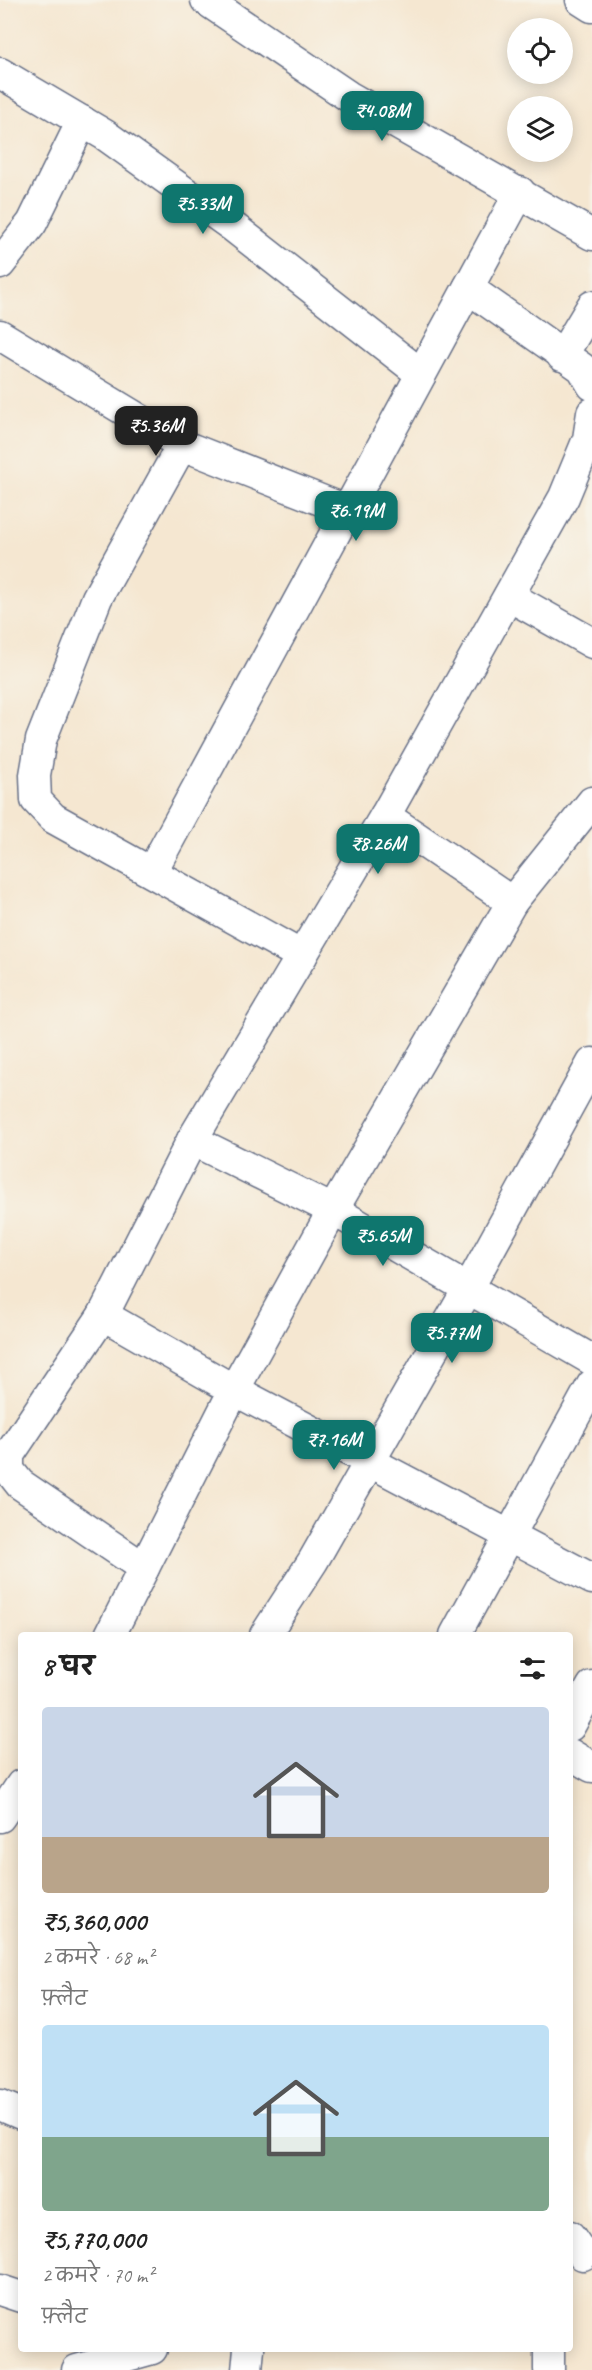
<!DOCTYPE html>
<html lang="hi">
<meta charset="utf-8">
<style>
:root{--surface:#fff;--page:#f6f6f6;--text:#222;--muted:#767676;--accent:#0f766e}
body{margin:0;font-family:Caveat,"Playpen Sans Deva",sans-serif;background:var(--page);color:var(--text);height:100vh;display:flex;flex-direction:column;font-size:22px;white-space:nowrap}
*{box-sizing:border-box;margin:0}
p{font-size:20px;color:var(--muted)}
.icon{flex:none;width:33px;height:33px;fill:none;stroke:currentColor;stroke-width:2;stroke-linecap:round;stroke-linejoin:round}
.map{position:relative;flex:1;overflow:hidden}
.sheet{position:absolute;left:18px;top:1632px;width:555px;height:720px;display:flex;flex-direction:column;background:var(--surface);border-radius:6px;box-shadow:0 3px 15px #0003}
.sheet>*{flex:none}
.controls{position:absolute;left:507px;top:18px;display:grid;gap:12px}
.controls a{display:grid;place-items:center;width:66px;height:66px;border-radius:50%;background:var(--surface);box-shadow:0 3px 15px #0003;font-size:30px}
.price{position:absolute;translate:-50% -51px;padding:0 14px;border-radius:12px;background:var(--accent);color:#fff;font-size:20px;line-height:39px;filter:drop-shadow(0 2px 3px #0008)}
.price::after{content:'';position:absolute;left:50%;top:36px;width:18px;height:14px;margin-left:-9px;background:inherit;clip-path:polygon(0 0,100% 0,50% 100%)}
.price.on{background:#222;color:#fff}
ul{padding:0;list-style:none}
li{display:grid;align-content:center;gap:12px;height:318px;padding:0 24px}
li span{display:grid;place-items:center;height:186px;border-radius:6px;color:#555}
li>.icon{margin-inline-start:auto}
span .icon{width:108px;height:108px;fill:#fffc;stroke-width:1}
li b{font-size:26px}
h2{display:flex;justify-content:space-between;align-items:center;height:72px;padding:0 24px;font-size:26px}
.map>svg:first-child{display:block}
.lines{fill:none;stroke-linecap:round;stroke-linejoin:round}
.minor-casing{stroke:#676f86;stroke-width:33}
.minor{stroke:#fff;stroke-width:30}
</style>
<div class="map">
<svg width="592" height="2370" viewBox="0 0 592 2370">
<rect width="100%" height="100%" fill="#f7f3e8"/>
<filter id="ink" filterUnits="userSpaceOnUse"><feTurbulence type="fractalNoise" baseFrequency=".0167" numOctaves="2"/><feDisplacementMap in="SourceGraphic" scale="12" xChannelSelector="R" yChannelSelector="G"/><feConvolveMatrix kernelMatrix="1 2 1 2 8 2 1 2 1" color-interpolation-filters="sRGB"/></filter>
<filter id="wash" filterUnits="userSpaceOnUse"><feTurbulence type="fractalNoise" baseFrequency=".008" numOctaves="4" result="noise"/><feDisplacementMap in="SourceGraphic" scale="24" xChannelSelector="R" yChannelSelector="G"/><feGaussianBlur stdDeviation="1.35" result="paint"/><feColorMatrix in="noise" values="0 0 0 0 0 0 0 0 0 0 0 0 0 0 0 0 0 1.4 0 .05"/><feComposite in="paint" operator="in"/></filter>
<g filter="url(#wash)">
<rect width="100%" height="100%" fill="#f5e7d1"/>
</g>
<g filter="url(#ink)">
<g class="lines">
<g class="minor-casing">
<g id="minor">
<path d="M206 0 348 96 592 235"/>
<path d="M581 0 592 7"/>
<path d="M0 73 105 135 232 226 421 374"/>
<path d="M0 264 32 223 82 121"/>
<path d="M468 288 582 368 592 385"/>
<path d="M0 335 182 445 346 510"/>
<path d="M562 356 592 306"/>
<path d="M182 445 97 598 41 740 35 775 36 800 53 818 302 956"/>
<path d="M509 596 592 643"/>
<path d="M152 871 520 192"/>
<path d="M512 902 592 802"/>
<path d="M192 1140 333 1210 592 1360"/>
<path d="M103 1315 234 1390 592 1579"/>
<path d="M144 1568 20 1484 9 1470V1455L103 1315 192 1140 385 816 564 497 588 439 592 413"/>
<path d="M110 1635 234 1390 333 1210 512 902 385 816"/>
<path d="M265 1635 313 1561 468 1289 592 1063"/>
<path d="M455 1635 592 1385"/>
<path d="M570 1726 592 1686"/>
<path d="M570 1754 592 1767"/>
<path d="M0 1817 21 1785"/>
<path d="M0 2105 21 2114"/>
<path d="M570 2236 583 2255"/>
<path d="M0 2290 21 2297"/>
<path d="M77 2370 152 2349"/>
<path d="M247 2370 249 2349"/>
<path d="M549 2370V2349"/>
</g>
</g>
<use href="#minor" class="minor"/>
</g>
</g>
</svg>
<div class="controls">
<a><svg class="icon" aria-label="locate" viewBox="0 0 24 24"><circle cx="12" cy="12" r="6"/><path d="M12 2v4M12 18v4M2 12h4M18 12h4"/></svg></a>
<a><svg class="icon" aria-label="layers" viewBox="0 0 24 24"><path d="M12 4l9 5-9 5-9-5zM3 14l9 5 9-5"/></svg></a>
</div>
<b class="price" style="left:382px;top:142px">₹4.08M</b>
<b class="price" style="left:203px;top:235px">₹5.33M</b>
<b class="price on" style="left:156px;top:457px">₹5.36M</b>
<b class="price" style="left:356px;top:542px">₹6.19M</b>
<b class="price" style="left:378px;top:875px">₹8.26M</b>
<b class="price" style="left:383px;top:1267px">₹5.65M</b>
<b class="price" style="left:452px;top:1364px">₹5.77M</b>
<b class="price" style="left:334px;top:1471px">₹7.16M</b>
<section class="sheet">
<h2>8 घर<svg class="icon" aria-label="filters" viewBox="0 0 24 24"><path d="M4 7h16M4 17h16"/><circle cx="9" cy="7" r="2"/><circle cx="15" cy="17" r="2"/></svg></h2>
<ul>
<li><span style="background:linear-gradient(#c9d6e8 70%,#b9a48a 0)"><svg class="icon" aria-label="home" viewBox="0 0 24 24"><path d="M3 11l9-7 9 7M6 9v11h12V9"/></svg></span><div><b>₹5,360,000</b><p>2 कमरे · 68 m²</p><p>फ़्लैट</p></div></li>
<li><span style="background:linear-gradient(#bfe0f5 60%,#7fa58c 0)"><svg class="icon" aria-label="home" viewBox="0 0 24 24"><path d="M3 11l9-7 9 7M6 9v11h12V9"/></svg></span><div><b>₹5,770,000</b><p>2 कमरे · 70 m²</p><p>फ़्लैट</p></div></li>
</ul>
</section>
</div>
